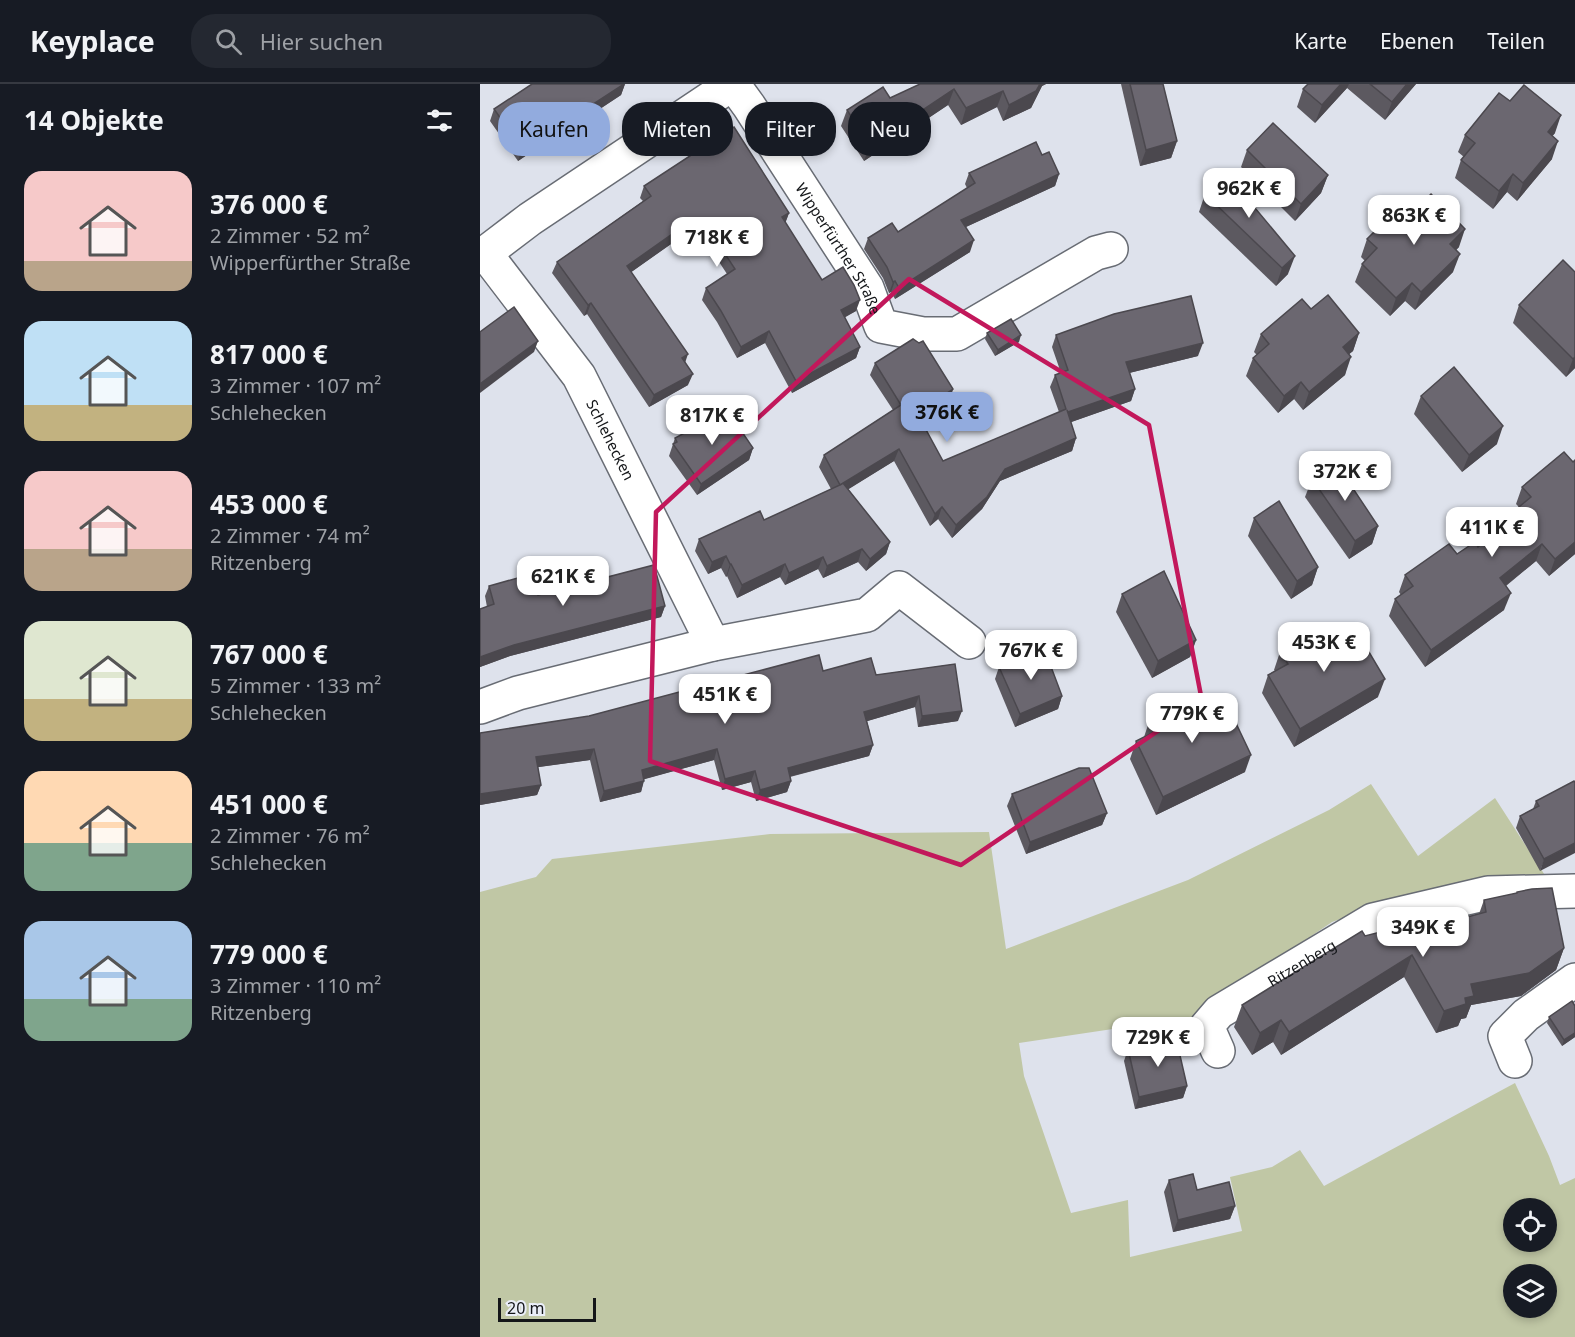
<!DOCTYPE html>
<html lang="de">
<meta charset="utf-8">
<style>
:root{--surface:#171b24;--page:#242831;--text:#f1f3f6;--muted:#9ea1a6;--line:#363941;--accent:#92abde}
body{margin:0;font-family:"Noto Sans",sans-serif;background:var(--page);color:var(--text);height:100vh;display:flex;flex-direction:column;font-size:22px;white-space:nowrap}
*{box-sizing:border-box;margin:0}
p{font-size:20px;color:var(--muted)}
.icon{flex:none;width:33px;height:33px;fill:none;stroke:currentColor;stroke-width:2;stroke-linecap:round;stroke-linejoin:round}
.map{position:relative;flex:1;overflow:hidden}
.side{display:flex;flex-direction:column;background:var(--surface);width:480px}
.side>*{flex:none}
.top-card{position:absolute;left:18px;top:18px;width:570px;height:54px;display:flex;gap:12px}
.tools{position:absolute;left:1023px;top:1114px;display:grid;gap:12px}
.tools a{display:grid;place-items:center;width:54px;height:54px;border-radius:50%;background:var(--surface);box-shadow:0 3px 9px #0003;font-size:30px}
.scale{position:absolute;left:18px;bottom:15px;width:98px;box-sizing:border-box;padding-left:6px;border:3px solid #141619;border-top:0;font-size:16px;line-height:21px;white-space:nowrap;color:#141619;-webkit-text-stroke:4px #ebeff9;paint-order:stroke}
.price{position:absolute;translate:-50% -51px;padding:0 14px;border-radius:12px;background:#fff;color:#222;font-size:20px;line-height:39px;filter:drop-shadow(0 2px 3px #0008)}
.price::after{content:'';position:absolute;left:50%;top:36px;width:18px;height:14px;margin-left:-9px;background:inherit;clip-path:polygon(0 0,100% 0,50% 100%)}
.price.current{background:var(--accent);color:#111}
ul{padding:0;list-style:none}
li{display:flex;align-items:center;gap:18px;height:150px;padding:0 24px}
li span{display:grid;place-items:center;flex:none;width:168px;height:120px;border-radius:18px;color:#555}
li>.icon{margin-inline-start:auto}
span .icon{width:72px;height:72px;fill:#fffc;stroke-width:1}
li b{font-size:26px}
h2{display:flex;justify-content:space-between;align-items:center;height:72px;padding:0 24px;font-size:26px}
.chip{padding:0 21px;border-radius:24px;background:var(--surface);box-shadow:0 3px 9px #0003;font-size:21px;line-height:54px}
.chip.current{background:var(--accent);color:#111}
header{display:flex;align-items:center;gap:36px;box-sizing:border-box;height:84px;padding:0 30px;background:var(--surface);border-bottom:2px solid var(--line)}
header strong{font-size:28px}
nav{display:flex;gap:33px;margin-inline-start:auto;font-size:21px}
.search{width:420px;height:54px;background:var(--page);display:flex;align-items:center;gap:15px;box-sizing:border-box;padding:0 21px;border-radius:24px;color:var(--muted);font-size:22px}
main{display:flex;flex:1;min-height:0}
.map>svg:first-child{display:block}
.green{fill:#c0c7a5;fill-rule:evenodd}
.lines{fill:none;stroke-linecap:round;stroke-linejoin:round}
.minor-casing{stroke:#686c74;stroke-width:36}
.major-casing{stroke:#686c74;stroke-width:36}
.minor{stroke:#fff;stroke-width:33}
.major{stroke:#fff;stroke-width:33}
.wall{fill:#5c5960}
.shaded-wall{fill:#4b484e}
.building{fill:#6b6770;stroke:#4b484e;stroke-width:1.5}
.marked{fill:none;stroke:#c2185b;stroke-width:4.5;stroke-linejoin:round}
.labels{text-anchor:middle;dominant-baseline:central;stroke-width:5;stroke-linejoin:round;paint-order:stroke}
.street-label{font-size:15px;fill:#141619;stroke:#ebeff9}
</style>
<header>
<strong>Keyplace</strong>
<div class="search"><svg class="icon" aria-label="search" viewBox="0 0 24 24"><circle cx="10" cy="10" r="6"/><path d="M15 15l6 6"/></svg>Hier suchen</div>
<nav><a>Karte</a><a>Ebenen</a><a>Teilen</a></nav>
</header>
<main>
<section class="side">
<h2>14 Objekte<svg class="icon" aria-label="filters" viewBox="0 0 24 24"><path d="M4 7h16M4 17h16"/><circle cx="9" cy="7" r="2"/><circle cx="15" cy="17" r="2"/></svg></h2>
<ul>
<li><span style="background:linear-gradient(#f6c9c9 75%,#b9a48a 0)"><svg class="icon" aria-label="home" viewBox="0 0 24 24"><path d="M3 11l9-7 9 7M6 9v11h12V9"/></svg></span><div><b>376 000 €</b><p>2 Zimmer · 52 m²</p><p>Wipperfürther Straße</p></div></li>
<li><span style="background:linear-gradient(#bfe0f5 70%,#c2b280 0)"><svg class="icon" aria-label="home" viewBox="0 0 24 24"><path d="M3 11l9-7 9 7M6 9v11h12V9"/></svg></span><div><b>817 000 €</b><p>3 Zimmer · 107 m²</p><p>Schlehecken</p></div></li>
<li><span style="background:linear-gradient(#f6c9c9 65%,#b9a48a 0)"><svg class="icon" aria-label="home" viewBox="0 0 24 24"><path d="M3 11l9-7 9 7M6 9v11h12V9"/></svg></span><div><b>453 000 €</b><p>2 Zimmer · 74 m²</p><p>Ritzenberg</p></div></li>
<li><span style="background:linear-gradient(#dfe7d0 65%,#c2b280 0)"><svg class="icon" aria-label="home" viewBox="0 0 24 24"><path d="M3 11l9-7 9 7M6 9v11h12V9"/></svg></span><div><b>767 000 €</b><p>5 Zimmer · 133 m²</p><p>Schlehecken</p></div></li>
<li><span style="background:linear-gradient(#ffd9b3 60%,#7fa58c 0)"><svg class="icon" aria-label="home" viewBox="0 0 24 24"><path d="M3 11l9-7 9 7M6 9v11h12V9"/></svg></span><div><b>451 000 €</b><p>2 Zimmer · 76 m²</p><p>Schlehecken</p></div></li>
<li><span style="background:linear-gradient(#a9c7e8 65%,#7fa58c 0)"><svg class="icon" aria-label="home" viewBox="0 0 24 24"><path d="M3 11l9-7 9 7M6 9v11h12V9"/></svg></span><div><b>779 000 €</b><p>3 Zimmer · 110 m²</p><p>Ritzenberg</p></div></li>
</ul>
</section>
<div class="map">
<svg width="1095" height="1253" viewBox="0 0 1095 1253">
<rect width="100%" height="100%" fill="#dee2ec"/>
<path class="green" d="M891 700 938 772 1015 714 1068 796 908 818 852 838 713 933 539 959 544 992 591 1129 648 1116 650 1173 762 1147 750 1093 792 1083 820 1066 844 1102 1035 999 1069 1072 1080 1101 1095 1094V1253H0V808L56 793 72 775 290 750 509 748 526 865 708 796 849 726ZM1034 1125H1066V1158H1034ZM1034 1191H1066V1224H1034Z"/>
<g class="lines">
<g class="minor-casing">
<g id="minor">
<path id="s1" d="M253 0 269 22 387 204 401 242 443 250H477L616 169 631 165"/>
<path id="s2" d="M5 169 99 292 233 560"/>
<path d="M0 623 38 609 233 560 387 531 419 504 489 558"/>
<path id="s3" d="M738 967 727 942 739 928 893 836 1008 809 1095 807"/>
<path d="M1035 977 1025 952 1046 931 1095 896"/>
</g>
</g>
<g class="major-casing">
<path id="major" d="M0 173 50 135 252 0"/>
</g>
<use href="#minor" class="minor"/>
<use href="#major" class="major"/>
</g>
<g class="wall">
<path d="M145 0 141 11 91 44 90 42 38 77 10 37 14 25Z"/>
<path d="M440 0H566L562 2 551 24 523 37 517 23 481 41 468 21 384 77 361 42 367 26 410 14Z"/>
<path d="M641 0H683L697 57 691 74 660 82Z"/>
<path d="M828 0H936L905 36 867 4 835 39 817 23 823 5Z"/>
<path d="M1030 17 1075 49 1072 52V75L1037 117 1027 108 1013 125 975 94 981 76 984 73 978 68 985 51Z"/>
<path d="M767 66 848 91 841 109 815 137 761 83Z"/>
<path d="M562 71 579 90 575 102 486 143 490 168 415 215 411 208 409 209 403 194 384 165 388 154 418 148 487 104 485 100 489 89Z"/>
<path d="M164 102 309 129 305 139 342 196 376 227 364 233 380 263 376 274 312 309 285 259 257 274 237 238 222 216 226 204 247 190 220 149 195 165 191 160 151 188 205 279 208 301 169 323 107 230 104 232 72 189 77 178 163 117 160 114Z"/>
<path d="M725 110 808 190 796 202 719 128Z"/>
<path d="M935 126 979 163 976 166 973 188 935 226 925 217 910 232 875 198 882 180 885 177 881 173 887 155Z"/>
<path d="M1095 188V284L1086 293 1033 239 1039 221Z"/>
<path d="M831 225 879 249 873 267 869 270 865 291 823 326 814 315 798 329 766 292 773 274 777 271 774 268 781 250Z"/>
<path d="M507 249 539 258 515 272 505 255Z"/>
<path d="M576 251 718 272 649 289 655 305 651 317 591 338 596 354 592 367 520 397 502 425 472 454 458 435 450 442 414 377 368 405 410 458 406 470 386 487 378 478 343 494 338 485 305 501 300 493 257 514 247 492 246 493 241 484 228 490 215 467 219 455 284 436 351 405 339 383 344 371 413 326 390 291 395 279 473 305 469 318 440 336 463 377 579 328 570 303 575 291 581 289 572 263Z"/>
<path d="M941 312 1017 360 982 388 934 330Z"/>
<path d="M195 354 273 364 269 376 217 411 189 372Z"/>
<path d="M1084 368 1095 470 1069 492 1056 477 1026 502 1024 526 945 583 909 532 915 515 921 511 919 508 925 491 998 463 1031 437 1034 427 1039 423 1036 420 1042 403Z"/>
<path d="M832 395 898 442 892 460 869 475 825 413Z"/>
<path d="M774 434 838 483 832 501 811 515 768 452Z"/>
<path d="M9 502 58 511 185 522 181 533 30 572 0 583V525L7 523 5 512Z"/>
<path d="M642 510 716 556 710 573 672 594 636 528Z"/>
<path d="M800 568 898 613 814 663 782 609 788 591 795 587 794 586Z"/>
<path d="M475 580 478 637 438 643 435 623 387 637 393 661 389 672 310 693 311 697 307 708 276 717 271 698 242 706 234 676 164 695 161 708 120 718 110 676 58 683 61 701 57 711 0 721 109 632 343 587 396 591Z"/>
<path d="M519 583 582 612 578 625 535 643 515 595Z"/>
<path d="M725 624 765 688 676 731 650 675 656 657 664 653 670 635Z"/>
<path d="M1095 699 1060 787 1036 744 1040 732 1053 725 1056 717Z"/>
<path d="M532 710 627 729 622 741 546 770 527 722Z"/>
<path d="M1037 808 1084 864 1076 886 1041 912 991 921 986 934 981 935 978 942 956 949 924 893 801 971 793 958 772 971 754 943 762 921 885 852 954 842 999 830 1004 816 1036 810Z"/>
<path d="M1095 922V953L1082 962 1067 939 1069 933Z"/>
<path d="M648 965 707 1002 703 1014 655 1025 644 977Z"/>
<path d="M689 1096 717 1106 755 1122 750 1135 693 1148 684 1108Z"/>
</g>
<g class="shaded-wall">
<path d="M145 0 141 11 91 44 95 32Z"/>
<path d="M560 0H566L562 2 551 24 523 37 529 21Z"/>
<path d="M861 0H869L867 4 835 39 842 21Z"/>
<path d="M927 0H936L905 36 912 18Z"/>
<path d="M474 5 468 21 384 77 390 61Z"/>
<path d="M523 7 517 23 481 41 486 24Z"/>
<path d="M94 30 90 42 38 77 42 65Z"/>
<path d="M1081 31 1075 49 1061 66 1068 48Z"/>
<path d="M697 57 691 74 660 82 666 66Z"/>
<path d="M1078 57 1072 75 1037 117 1043 99Z"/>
<path d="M579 90 575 102 477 147 481 136Z"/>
<path d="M1033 90 1027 108 1013 125 1019 107Z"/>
<path d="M848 91 841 109 815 137 821 120Z"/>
<path d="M309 129 305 140 302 133Z"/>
<path d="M224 138 220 149 195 165 199 154Z"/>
<path d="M985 145 979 163 964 178 970 160Z"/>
<path d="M195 148 191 160 143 194 147 182Z"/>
<path d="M494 156 490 168 415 215 419 204Z"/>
<path d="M980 170 973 188 935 226 941 208Z"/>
<path d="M815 172 808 190 796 202 802 184Z"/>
<path d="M415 197 411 208 409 209 413 198Z"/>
<path d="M932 199 925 217 910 232 916 214Z"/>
<path d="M380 216 376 227 357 238 361 226Z"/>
<path d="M111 219 107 230 104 232 108 221Z"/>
<path d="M289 247 285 259 257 274 261 263Z"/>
<path d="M879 249 873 267 856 281 863 263Z"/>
<path d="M541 251 539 258 515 272 518 266Z"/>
<path d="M58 257 54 268 0 309V300Z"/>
<path d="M723 259 718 272 641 291 646 278Z"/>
<path d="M380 263 376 274 312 309 316 297Z"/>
<path d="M208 270 204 282 202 274Z"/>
<path d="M871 273 865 291 823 326 829 308Z"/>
<path d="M1095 273V284L1086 293 1093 275Z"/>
<path d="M213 290 208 301 169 323 174 311Z"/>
<path d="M821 298 814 315 798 329 804 312Z"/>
<path d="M473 305 469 318 432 341 437 329Z"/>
<path d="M655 305 651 317 583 341 588 328Z"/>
<path d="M1023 342 1017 360 982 388 989 371Z"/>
<path d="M596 354 592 367 520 397 502 425 472 454 476 441 525 385Z"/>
<path d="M273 364 269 376 217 411 221 400Z"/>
<path d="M419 365 414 377 356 413 360 401Z"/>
<path d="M462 423 458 435 450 442 455 430Z"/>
<path d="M898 442 892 460 869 475 875 457Z"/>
<path d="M410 458 406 470 386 487 390 475Z"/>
<path d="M1095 458V470L1069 492 1075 475Z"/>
<path d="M1062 460 1056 477 1014 511 1020 494Z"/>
<path d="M382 465 378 478 343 494 347 482Z"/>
<path d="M246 472 241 484 228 490 232 478Z"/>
<path d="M343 473 338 485 305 501 309 489Z"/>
<path d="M250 480H251L247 492 246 493Z"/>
<path d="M305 480 300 493 257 514 262 501Z"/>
<path d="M838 483 832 501 811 515 817 497Z"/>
<path d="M1031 509 1024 526 945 583 951 566Z"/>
<path d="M185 522 181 533 30 572 0 583V573L34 561Z"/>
<path d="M716 556 710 573 672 594 678 577Z"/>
<path d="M905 595 898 613 814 663 820 645Z"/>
<path d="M439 612 435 623 381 639 384 628Z"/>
<path d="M582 612 578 625 535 643 540 630Z"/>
<path d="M482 627 478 637 438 643 442 632Z"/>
<path d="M393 661 389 672 304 694 308 684Z"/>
<path d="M114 665 110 676 52 684 56 673Z"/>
<path d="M237 665 234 676 158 697 162 686Z"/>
<path d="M771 671 765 688 676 731 683 713Z"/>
<path d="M275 687 271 698 242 706 245 695Z"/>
<path d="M164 697 161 708 120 718 124 707Z"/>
<path d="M311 697 307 708 276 717 280 706Z"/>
<path d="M61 701 57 711 0 721V710Z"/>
<path d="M627 729 622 741 546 770 550 758Z"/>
<path d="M1095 759V769L1060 787 1064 775Z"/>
<path d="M1084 864 1076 886 1041 912 991 921 986 934 981 935 978 942 956 949 964 927 991 900Z"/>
<path d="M932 871 924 893 801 971 809 948Z"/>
<path d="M801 936 793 958 772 971 780 949Z"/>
<path d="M1095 949V953L1082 962 1084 956Z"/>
<path d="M707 1002 703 1014 655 1025 659 1013Z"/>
<path d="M755 1122 750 1135 693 1148 698 1136Z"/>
</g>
<g class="building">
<path d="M52 0H144L95 32 94 30 42 65 14 25Z"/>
<path d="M440 0H560L556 7 529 21 523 7 486 24 474 5 390 61 367 26 403 3 410 14Z"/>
<path d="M650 0H683L697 57 666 66Z"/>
<path d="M828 0H861L842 21 823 5Z"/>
<path d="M890 0H927L912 18Z"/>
<path d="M1044 1 1081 31 1068 48 1078 57 1043 99 1033 90 1019 107 981 76 995 59 985 51 1019 9 1030 17Z"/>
<path d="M793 39 848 91 821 120 767 66Z"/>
<path d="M254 43 309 129 302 133 342 196 363 183 374 201 380 216 361 226 380 263 316 297 289 247 261 263 241 227 226 204 255 185 224 138 199 154 195 148 147 182 208 270 202 274 213 290 174 311 111 219 108 221 77 178 171 112 164 102Z"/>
<path d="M556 58 562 71 569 68 579 90 481 136 494 156 419 204 415 197 413 198 407 183 388 154 412 139 418 148 495 99 489 89Z"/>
<path d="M745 88 815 172 802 184 725 110Z"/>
<path d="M951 110 985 145 970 160 980 170 941 208 932 199 916 214 882 180 897 164 887 155 926 116 935 126Z"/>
<path d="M1083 176 1095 188V273L1093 275 1039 221Z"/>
<path d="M848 211 879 249 863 263 871 273 829 308 821 298 804 312 773 274 789 260 781 250 822 215 831 225Z"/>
<path d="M711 212 723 259 646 278 655 305 588 328 587 326 596 354 525 385 507 413 476 441 462 423 455 430 419 365 360 401 363 399 410 458 390 475 382 465 347 482 343 473 309 489 305 480 262 501 251 480H250L246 472 232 478 219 455 280 427 284 436 360 401 344 371 421 321 395 279 433 255 439 259 443 257 473 305 437 329 463 377 586 325 575 291 588 286 576 251 634 230Z"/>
<path d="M34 223 58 257 0 300V248Z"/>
<path d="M531 235 541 251 518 266 507 249Z"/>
<path d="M974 283 1023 342 989 371 941 312Z"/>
<path d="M247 326 273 364 221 400 193 360 197 358 195 354Z"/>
<path d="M1084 368 1093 378 1095 376V458L1075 475 1062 460 1020 494 1031 509 951 566 915 515 933 502 925 491 969 460 977 470 995 458 998 463 1038 431 1034 427 1051 413 1042 403Z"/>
<path d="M856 379 898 442 875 457 832 395Z"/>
<path d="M799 417 838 483 817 497 774 434Z"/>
<path d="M174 481 185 522 34 561 0 573V525L14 520 9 502 52 490 58 511Z"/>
<path d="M684 487 716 556 678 577 642 510Z"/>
<path d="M847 540 854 552 873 541 905 595 820 645 788 591 808 580 800 568Z"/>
<path d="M564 564 582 612 540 630 519 583Z"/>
<path d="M339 571 343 587 391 574 396 591 475 580 482 627 442 632 439 612 384 628 393 661 308 684 311 697 280 706 275 687 245 695 237 665 162 686 164 697 124 707 114 665 56 673 61 701 0 710V649L109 632Z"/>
<path d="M719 611 725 624 744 614 771 671 683 713 656 657 676 647 670 635Z"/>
<path d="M599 684H609L627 729 550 758 532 710Z"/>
<path d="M1094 697 1095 699V759L1064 775 1040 732 1059 722 1056 717Z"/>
<path d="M1072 804 1084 864 1049 889 991 900 994 912 985 914 986 920 964 927 932 871 809 948 801 936 780 949 762 921 882 847 885 852 952 835 954 842 1006 828 1004 816 1037 809V808L1052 805Z"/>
<path d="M1092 917 1095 922V949L1084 956 1069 933Z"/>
<path d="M696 954 707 1002 659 1013 648 965Z"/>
<path d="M713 1090 717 1106 749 1098 755 1122 698 1136 689 1096Z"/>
</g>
<path class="marked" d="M429 195 669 341 722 617 481 781 170 677 176 428Z"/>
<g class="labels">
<g class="street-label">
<text stroke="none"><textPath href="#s1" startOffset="196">Wipperfürther Straße</textPath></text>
<text stroke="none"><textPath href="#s2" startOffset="226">Schlehecken</textPath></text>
<text stroke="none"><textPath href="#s3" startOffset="142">Ritzenberg</textPath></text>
</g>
</g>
</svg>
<div class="tools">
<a><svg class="icon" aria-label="locate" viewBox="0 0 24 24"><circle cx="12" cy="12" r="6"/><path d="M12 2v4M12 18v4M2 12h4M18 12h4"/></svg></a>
<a><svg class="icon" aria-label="layers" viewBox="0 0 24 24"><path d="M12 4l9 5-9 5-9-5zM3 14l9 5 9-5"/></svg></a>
</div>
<div class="scale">20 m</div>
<b class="price" style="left:769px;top:135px">962K €</b>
<b class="price" style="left:934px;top:162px">863K €</b>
<b class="price" style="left:237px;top:184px">718K €</b>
<b class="price current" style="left:467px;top:359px">376K €</b>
<b class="price" style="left:232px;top:362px">817K €</b>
<b class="price" style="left:865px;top:418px">372K €</b>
<b class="price" style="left:1012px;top:474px">411K €</b>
<b class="price" style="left:83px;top:523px">621K €</b>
<b class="price" style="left:844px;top:589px">453K €</b>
<b class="price" style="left:551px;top:597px">767K €</b>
<b class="price" style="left:245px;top:641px">451K €</b>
<b class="price" style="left:712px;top:660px">779K €</b>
<b class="price" style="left:943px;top:874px">349K €</b>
<b class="price" style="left:678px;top:984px">729K €</b>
<div class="top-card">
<a class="chip current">Kaufen</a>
<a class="chip">Mieten</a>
<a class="chip">Filter</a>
<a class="chip">Neu</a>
</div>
</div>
</main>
